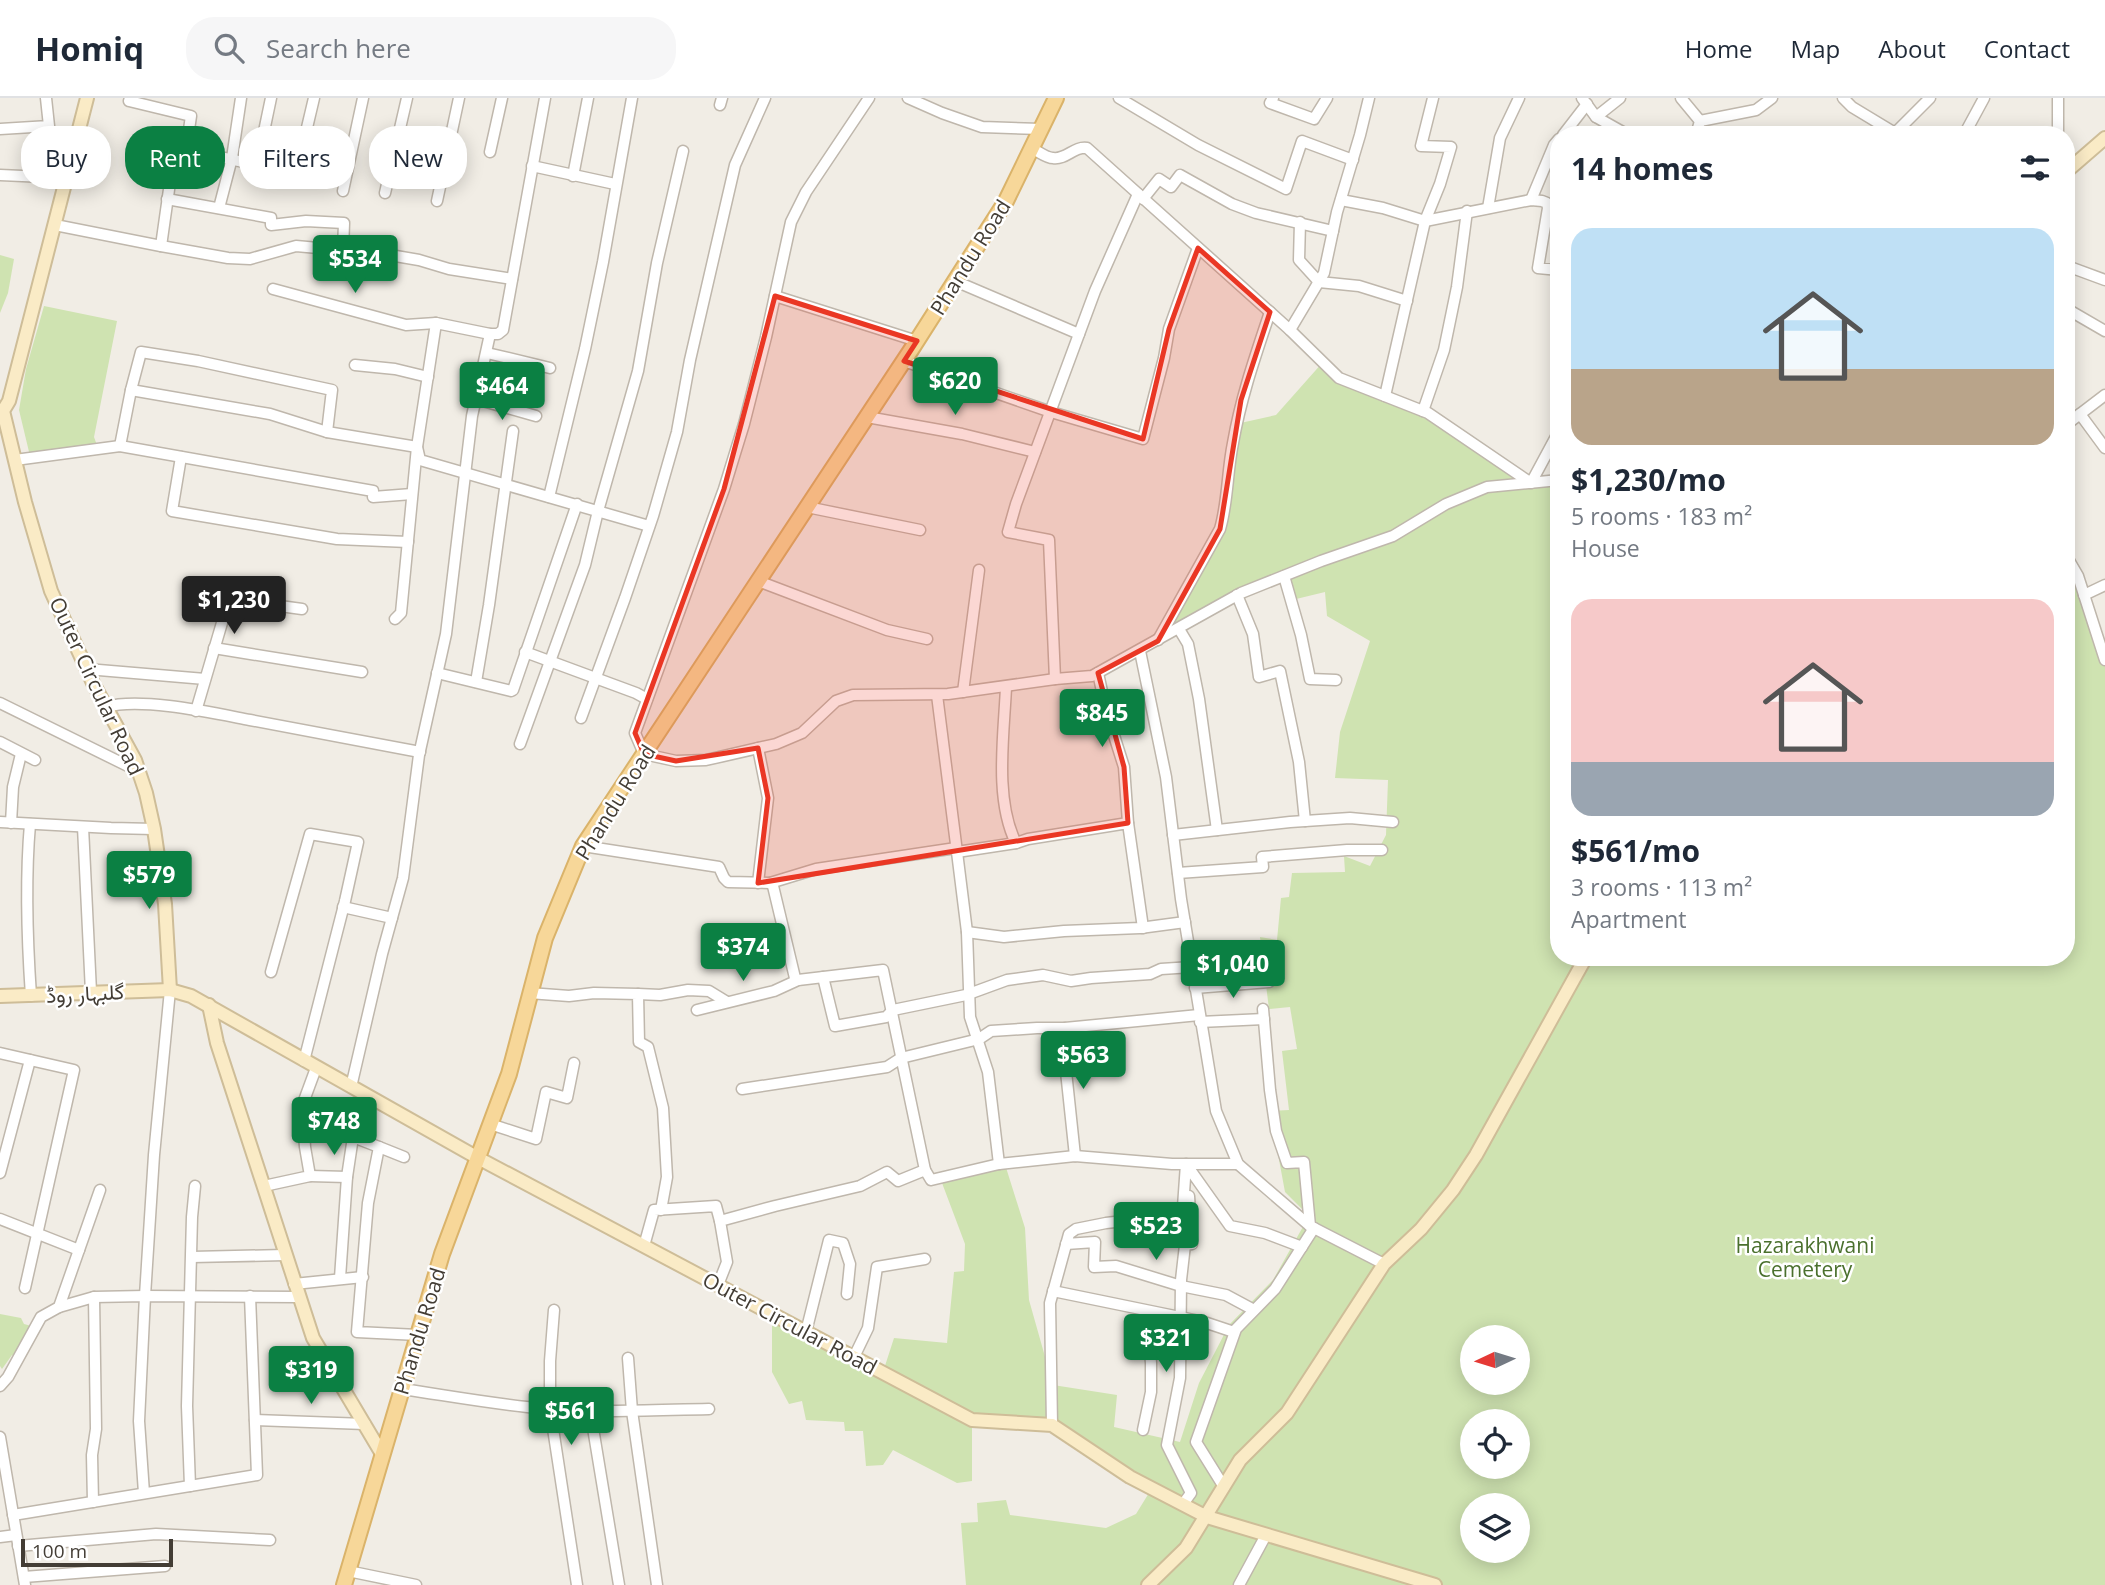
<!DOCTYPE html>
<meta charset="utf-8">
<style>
:root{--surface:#fff;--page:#f6f6f7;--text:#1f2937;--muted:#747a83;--line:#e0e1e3;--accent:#0b8043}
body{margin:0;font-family:"Open Sans",Vazirmatn,sans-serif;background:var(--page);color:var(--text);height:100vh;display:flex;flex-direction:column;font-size:26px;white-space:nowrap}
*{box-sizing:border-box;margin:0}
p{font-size:23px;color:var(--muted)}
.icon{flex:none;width:38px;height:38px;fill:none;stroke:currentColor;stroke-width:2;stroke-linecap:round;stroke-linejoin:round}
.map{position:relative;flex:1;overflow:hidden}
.drawer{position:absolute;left:1550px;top:28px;width:525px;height:840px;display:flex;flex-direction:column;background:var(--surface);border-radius:28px;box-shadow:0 4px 18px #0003}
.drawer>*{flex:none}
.guide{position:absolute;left:21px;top:28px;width:665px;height:63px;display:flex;gap:14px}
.needle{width:46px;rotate:266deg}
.tools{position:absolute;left:1460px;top:1227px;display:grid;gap:14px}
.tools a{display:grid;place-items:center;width:70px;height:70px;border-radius:50%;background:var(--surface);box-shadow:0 4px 18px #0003;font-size:35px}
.scale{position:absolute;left:21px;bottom:18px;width:152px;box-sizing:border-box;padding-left:7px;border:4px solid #433d35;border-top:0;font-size:19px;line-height:24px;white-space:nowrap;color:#433d35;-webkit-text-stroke:5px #fff;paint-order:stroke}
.price{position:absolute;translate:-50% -60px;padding:0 16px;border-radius:7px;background:var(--accent);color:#fff;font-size:23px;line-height:46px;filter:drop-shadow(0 2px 4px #0008)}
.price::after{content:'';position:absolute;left:50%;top:42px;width:21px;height:16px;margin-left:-10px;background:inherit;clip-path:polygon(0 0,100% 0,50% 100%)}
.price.active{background:#222;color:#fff}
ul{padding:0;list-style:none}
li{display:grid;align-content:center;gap:14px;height:371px;padding:0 21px}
li span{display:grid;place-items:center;height:217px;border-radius:21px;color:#555}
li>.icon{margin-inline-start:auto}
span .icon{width:126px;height:126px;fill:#fffc;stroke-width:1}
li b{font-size:30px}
h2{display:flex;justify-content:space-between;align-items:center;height:84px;padding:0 21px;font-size:30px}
.tag{padding:0 24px;border-radius:28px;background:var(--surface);box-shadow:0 4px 18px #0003;font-size:24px;line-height:63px}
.tag.active{background:var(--accent);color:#fff}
header{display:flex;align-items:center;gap:42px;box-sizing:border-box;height:98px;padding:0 35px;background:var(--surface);border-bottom:2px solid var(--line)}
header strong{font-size:33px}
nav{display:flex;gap:38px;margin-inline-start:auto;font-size:24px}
.search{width:490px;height:63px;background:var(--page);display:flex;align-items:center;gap:18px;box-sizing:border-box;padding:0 24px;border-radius:28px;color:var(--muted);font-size:26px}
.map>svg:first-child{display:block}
.green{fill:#cfe3b1;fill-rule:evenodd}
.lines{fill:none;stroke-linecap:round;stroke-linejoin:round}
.street-casing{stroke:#bfb7ac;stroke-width:13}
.secondary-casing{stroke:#cebd98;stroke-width:16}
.primary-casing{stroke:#dab36a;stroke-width:18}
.street{stroke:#fff;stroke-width:10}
.secondary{stroke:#faebc6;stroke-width:12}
.primary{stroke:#f7d799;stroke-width:14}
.marked{fill:#ea3724;fill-opacity:0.2;stroke:#ea3724;stroke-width:5;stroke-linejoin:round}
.labels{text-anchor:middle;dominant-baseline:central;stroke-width:5;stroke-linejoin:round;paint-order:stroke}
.street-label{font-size:21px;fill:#433d35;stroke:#fff}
.park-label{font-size:21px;fill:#4a702d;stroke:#fff}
</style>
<header>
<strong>Homiq</strong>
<div class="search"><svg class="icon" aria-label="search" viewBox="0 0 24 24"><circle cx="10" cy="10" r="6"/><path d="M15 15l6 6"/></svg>Search here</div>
<nav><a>Home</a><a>Map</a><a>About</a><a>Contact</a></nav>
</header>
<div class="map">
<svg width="2105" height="1487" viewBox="0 0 2105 1487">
<rect width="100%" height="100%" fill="#f1ede5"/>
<g class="green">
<path d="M0 157 14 161 8 195 0 215Z"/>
<path d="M44 208 117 223 94 339 98 350 30 358 19 312 26 271Z"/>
<path d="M1323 264 1339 280 1428 315 1531 385 1559 382V859H2067V457L2105 547V1487H966L961 1425 978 1424 977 1405 1006 1402 1010 1417 1106 1430 1136 1416 1152 1390 1052 1327 972 1322V1383L957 1385 893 1352 883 1367 866 1368 863 1333H845L844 1324 806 1322 802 1303 789 1306 772 1274V1216L883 1274 894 1240 947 1245 954 1174 964 1173 965 1146 939 1077 1003 1060 1025 1130 1029 1202 1053 1287 1117 1297 1114 1329 1180 1344 1199 1285 1229 1227 1273 1182 1309 1118 1285 1094 1270 1013 1289 1012 1282 953 1297 951 1290 909 1269 911 1260 839 1277 842 1281 800 1289 799 1292 775 1345 774 1344 758 1370 768 1386 737 1388 682 1335 680 1340 634 1370 543 1327 518 1325 494 1292 502 1288 477 1241 495 1158 543 1220 431 1236 326 1276 317ZM1472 1239H1517V1284H1472ZM1472 1323H1517V1368H1472ZM1472 1407H1517V1452H1472Z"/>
<path d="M0 1216 21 1220 24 1226 35 1229 17 1261 12 1257 2 1271 0 1268Z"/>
</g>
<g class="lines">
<g class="street-casing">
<g id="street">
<path d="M130 0 129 3 191 18 186 52"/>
<path d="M869 0 806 94 791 124 766 239 744 326 724 391 635 635 644 656 676 663 706 662 776 646 802 635 836 603 853 597 948 596 1055 581 1092 578 1241 495 1321 463 1393 438 1446 406 1487 389 1559 382"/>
<path d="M908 0 942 15 982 29 1041 31"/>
<path d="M1119 0 1198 47 1286 91 1302 43 1353 62"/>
<path d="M1273 0 1270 5 1314 21 1327 0"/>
<path d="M1582 0 1596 19 1628 37"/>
<path d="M1681 0 1700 23 1696 37"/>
<path d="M1843 0 1852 9 1895 35"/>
<path d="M720 7 722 0"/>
<path d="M1596 19 1620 0"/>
<path d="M1700 23 1756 12 1772 0"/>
<path d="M0 31 49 28 46 0"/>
<path d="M1563 37 1587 6"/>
<path d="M1893 37 1930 0"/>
<path d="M1964 37 1984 0"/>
<path d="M2056 37 2058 33V0"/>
<path d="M1031 50C1038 53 1046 60 1053 60 1066 62 1074 48 1087 50L1290 232 1339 280 1428 315 1531 385 1559 333"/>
<path d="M490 54 502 0"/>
<path d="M532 68 615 86"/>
<path d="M297 72 314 0"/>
<path d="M0 77 67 80"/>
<path d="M573 78 588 0"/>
<path d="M343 93 363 0"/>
<path d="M385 95 407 0"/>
<path d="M167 101 271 120V127L306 123 344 125 343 152"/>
<path d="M1143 101 1159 81 1171 89 1180 77 1232 106 1256 115 1333 133"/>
<path d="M1341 102 1383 110 1425 123 1531 102 1542 103 1547 105 1548 110 1538 170 1559 172"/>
<path d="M1531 102 1554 47 1559 41"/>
<path d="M437 103 459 0"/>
<path d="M219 110 232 60 241 0"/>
<path d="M1488 110 1500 40 1519 0"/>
<path d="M1300 124 1299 162 1319 184 1359 188 1407 203"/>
<path d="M55 127 161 148 175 49 257 67 271 0"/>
<path d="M161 148 228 160 250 161 296 148 384 156 419 162 449 171 512 181"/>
<path d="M2067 168 2105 182"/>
<path d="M955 183 1079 236"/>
<path d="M273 191 406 227 436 225"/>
<path d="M775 198 917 243"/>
<path d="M2067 211 2105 233"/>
<path d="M1290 232 1324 175 1337 114 1360 37 1369 0"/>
<path d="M487 255 550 270"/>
<path d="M904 263 1051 314 1143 341 1164 260 1169 231 1198 150"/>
<path d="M355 267 395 271 428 279"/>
<path d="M131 292 270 316 327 334 417 349 420 362 649 428"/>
<path d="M1385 298 1425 123 1440 86 1451 49 1421 48 1433 0"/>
<path d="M476 301 536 318"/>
<path d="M1423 313 1444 252 1457 189 1467 113"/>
<path d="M2080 316 2105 350"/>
<path d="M867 319 962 336 1035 354"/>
<path d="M2067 326 2105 297"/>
<path d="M120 348 131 292 141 254 198 263 332 292 327 334"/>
<path d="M181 359 172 413 337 441 408 444"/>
<path d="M15 362 120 348 373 393V399L412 396"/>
<path d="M549 399 585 251 603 164 632 0"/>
<path d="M807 409 920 432"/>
<path d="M2067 459 2078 478 2105 562"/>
<path d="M1284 478 1301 537 1310 581 1336 582"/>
<path d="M758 483 887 532 927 541"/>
<path d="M1237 497 1253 536 1259 579 1280 573 1299 664 1305 723"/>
<path d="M2084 497 2105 487"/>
<path d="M395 521 401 515 417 349 436 225 490 236H498L503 232 545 0"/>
<path d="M1179 531 1188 546 1199 601 1217 732"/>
<path d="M1158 542 1220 431C1228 404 1227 374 1233 345 1241 299 1255 259 1270 214"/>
<path d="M214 550 362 574"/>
<path d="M1140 553 1166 679 1181 801 1216 1013 1238 1066 1310 1128 1384 1166"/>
<path d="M525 554 636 595 647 601"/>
<path d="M87 571 205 581"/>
<path d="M437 575 511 593 513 592 577 406"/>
<path d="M1098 575 1106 612 1124 669 1128 725"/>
<path d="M1055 581 1049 442 1008 434 1016 406 1095 193 1138 96"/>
<path d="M476 584 489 507 513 333"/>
<path d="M1006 589C1004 637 994 701 1016 745"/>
<path d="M963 594 979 472"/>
<path d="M937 597 957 754 1016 745 1028 741 1128 725 1143 830"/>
<path d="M0 605 138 673"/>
<path d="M106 609C141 599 213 615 250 622 306 632 363 643 420 654"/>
<path d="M196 613 229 501 302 511"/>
<path d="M581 620 625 500 653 418 677 334 690 262 735 67 765 0"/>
<path d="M0 644 35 662"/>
<path d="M520 646 585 467 598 413 638 273 657 165 683 53"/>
<path d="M758 650 768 700 758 785"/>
<path d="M0 724 111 730 154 731"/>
<path d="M11 725 13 689 21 656"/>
<path d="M30 726C25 783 27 840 31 898"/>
<path d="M83 729 91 894"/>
<path d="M1173 737 1290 724 1350 720 1393 724"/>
<path d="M583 748 719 769 724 780 728 784 770 785 816 771 956 750"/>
<path d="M957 754 967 834 970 919 988 974 999 1066"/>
<path d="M1178 775 1263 769 1262 759 1347 752H1382"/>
<path d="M770 785 773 788 795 880 798 882"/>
<path d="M343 809 392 820"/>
<path d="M967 834 1004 839 1064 833 1140 830 1185 824"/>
<path d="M271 874 310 736 358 744 345 803 304 963"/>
<path d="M823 879 835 928 886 919 893 912 966 897 1007 882 1043 877 1071 883 1091 880 1150 876 1161 871 1192 869"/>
<path d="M1195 890 1269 884"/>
<path d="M529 895 569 898 594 895 638 896 639 944 648 949 663 1010 667 1079 661 1112"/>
<path d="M638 896 660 897 688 892 709 893 727 904"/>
<path d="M1263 911 1270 992 1276 1033 1287 1065 1304 1064 1310 1128"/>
<path d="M697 912 774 893 798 882 883 872 925 1072 898 1083 887 1074 860 1088 775 1108 720 1123 727 1164 718 1187"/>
<path d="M1200 924 1264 921"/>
<path d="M1065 930V964L1075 1058"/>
<path d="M0 955 74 972 25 1190"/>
<path d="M351 989 382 856 403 780 419 657 446 536 472 318 490 236"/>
<path d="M742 991 887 969 901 960 979 941 991 933 1037 930H1065L1199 917"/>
<path d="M490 1026 536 1041 546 994 567 1000 574 965"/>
<path d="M379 1049 404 1059"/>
<path d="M925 1072 931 1082 999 1066 1075 1058 1172 1066H1238"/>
<path d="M0 1075 30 962"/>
<path d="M310 1078 347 1079"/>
<path d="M264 1088 310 1078 305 1049 302 1008 316 970"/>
<path d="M0 1121 79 1152"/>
<path d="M1066 1146 1095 1144 1094 1169 1116 1168 1181 1188 1226 1197 1254 1212"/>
<path d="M644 1148 654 1112 716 1108 720 1123"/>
<path d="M192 1159 285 1157"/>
<path d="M340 1180 347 1079 353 1039 379 1049 368 1105 357 1234 418 1237"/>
<path d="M294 1186 363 1179"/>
<path d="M1053 1193 1204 1224 1234 1234"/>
<path d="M59 1209 94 1199 145 1198 298 1199"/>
<path d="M554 1212 550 1263V1311L577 1487"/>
<path d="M806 1234 829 1142 843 1145 850 1166 847 1196"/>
<path d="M854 1259 868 1230 877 1169 925 1161"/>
<path d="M628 1260 632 1313 657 1487"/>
<path d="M0 1288 8 1279 41 1219 59 1209 100 1092"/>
<path d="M402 1291C450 1298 498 1307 547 1311 601 1315 655 1312 709 1311"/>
<path d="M590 1312 619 1487"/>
<path d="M255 1322 365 1326"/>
<path d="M1052 1327 1050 1205 1069 1136 1076 1131 1106 1125 1150 1120 1182 1123 1186 1066 1230 1128 1265 1135 1302 1149"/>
<path d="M1143 1332 1151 1294V1265L1149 1241 1153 1215"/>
<path d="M0 1339 25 1487"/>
<path d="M190 1388 187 1308 192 1119 195 1088"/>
<path d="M1224 1389 1196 1344 1236 1231 1275 1191 1314 1130"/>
<path d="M144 1395 139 1323 145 1198 154 1057 170 892"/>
<path d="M93 1404 92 1357 96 1331 94 1199"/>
<path d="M1183 1406 1191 1395 1167 1347 1180 1280 1181 1182 1185 1147 1192 1146 1189 1098"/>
<path d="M13 1417 257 1377 250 1198"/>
<path d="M0 1439 16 1437"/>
<path d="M18 1448 156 1436 270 1442"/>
<path d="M348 1473 416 1487"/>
<path d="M24 1479 165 1468"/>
<path d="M1239 1487 1266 1437"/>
</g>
</g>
<g class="secondary-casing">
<g id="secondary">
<path d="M87 0 9 303 3 313 25 404 51 493 93 585 135 662 146 695 154 731 165 806 170 892"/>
<path d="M2067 73 2105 40"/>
<path d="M0 898 170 892 191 898 478 1060 972 1322 1052 1327 1130 1379 1207 1419 1435 1487"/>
<path d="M209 907 217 945 313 1240 382 1356"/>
<path d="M1148 1487 1186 1450 1240 1362 1287 1315 1384 1166 1421 1131 1453 1092 1476 1057 1586 859"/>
</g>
</g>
<g class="primary-casing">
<path id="primary" d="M344 1487 442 1156 509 976 545 840 583 748 911 252 1006 103 1056 0"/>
</g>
<use href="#street" class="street"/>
<use href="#secondary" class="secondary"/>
<use href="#primary" class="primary"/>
</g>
<path class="marked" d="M1198 150 1270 214 1241 302 1220 431 1158 543 1098 575 1124 669 1128 725 758 785 768 700 758 650 676 663 644 656 635 635 724 391 775 198 917 243 904 263 1143 341 1169 231Z"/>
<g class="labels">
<g class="street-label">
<text transform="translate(970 159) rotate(-58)">Phandu Road</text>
<text transform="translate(97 588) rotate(65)">Outer Circular Road</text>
<text transform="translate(615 704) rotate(-58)">Phandu Road</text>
<text transform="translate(85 895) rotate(-3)">گلبہار روڈ</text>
<text transform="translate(790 1225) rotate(28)">Outer Circular Road</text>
<text transform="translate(419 1233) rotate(-73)">Phandu Road</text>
</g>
<g class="park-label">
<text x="1805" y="1147">Hazarakhwani<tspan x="1805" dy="24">Cemetery</tspan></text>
</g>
</g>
</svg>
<div class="tools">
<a><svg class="needle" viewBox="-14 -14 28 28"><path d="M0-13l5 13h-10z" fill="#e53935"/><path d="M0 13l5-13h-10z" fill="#747a83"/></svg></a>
<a><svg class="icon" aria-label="locate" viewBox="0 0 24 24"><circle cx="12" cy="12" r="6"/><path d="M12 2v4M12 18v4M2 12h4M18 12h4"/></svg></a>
<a><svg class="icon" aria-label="layers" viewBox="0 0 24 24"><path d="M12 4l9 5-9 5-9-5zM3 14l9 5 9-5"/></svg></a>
</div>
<div class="scale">100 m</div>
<b class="price" style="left:355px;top:197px">$534</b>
<b class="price" style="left:955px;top:319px">$620</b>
<b class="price" style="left:502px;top:324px">$464</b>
<b class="price active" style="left:234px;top:538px">$1,230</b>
<b class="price" style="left:1102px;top:651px">$845</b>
<b class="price" style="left:149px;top:813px">$579</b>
<b class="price" style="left:743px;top:885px">$374</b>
<b class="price" style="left:1233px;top:902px">$1,040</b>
<b class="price" style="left:1083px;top:993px">$563</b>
<b class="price" style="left:334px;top:1059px">$748</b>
<b class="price" style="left:1156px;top:1164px">$523</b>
<b class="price" style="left:1166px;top:1276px">$321</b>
<b class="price" style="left:311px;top:1308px">$319</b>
<b class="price" style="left:571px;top:1349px">$561</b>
<div class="guide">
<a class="tag">Buy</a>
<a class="tag active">Rent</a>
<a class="tag">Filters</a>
<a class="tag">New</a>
</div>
<section class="drawer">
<h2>14 homes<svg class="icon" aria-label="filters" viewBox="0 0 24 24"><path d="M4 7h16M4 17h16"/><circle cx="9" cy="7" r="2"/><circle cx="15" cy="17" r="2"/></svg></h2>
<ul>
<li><span style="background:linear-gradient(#bfe0f5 65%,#b9a48a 0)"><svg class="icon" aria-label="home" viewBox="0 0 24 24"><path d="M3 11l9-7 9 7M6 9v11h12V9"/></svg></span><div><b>$1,230/mo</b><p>5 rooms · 183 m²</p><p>House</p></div></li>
<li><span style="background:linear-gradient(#f6c9c9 75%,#9aa5b1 0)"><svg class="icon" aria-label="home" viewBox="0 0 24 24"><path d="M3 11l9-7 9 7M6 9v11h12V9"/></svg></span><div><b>$561/mo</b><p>3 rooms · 113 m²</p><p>Apartment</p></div></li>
</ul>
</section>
</div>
